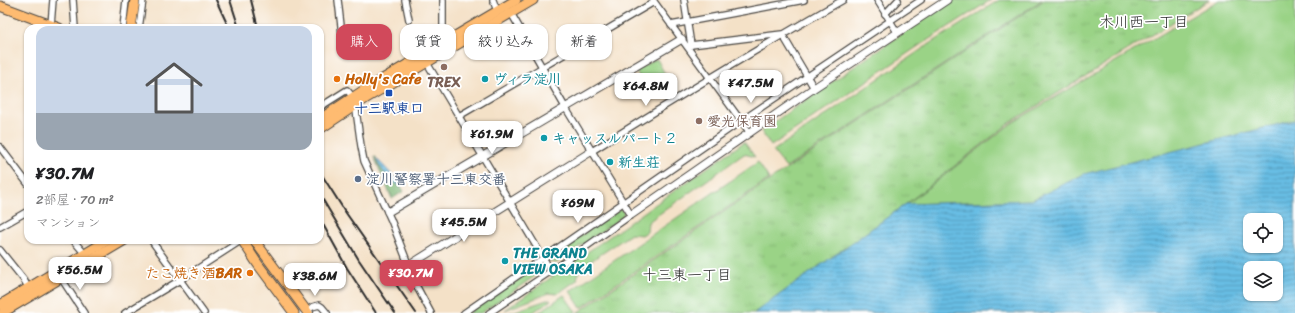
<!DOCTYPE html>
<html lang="ja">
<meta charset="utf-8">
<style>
:root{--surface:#fff;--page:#f6f6f6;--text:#202124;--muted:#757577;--line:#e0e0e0;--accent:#d1495b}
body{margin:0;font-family:Sriracha,"Klee One",sans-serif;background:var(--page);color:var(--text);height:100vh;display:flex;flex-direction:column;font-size:15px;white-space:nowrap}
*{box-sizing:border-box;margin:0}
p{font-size:13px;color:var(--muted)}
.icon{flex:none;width:22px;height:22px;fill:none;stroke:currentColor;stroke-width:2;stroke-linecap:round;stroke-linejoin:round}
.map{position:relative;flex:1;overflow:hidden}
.side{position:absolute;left:24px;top:24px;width:300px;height:220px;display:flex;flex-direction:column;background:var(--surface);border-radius:12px;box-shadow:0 1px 3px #0004}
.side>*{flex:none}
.banner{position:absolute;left:336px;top:24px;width:380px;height:36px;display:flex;gap:8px}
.tools{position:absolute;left:1243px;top:213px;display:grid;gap:8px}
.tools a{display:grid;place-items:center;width:40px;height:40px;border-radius:8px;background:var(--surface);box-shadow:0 1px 3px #0004;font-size:20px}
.price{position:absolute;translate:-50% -34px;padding:0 9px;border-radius:8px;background:#fff;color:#222;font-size:13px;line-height:26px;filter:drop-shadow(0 1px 2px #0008)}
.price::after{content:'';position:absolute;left:50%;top:24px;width:12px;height:9px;margin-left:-6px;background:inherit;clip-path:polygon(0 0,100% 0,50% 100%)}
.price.selected{background:var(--accent);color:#fff}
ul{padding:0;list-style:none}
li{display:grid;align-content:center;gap:8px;height:212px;padding:0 12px}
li+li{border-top:1px solid var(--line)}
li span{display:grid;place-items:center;height:124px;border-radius:12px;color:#555}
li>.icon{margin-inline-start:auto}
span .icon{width:72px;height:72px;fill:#fffc;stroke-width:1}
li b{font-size:17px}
.pill{padding:0 14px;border-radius:12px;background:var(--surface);box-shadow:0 1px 3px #0004;font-size:14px;line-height:36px}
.pill.selected{background:var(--accent);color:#fff}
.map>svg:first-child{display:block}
.green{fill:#9ad386;stroke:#627f58}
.forest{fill:url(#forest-firs);stroke:#53704f}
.park{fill:url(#park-tufts);stroke:#627f58}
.water{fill:url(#water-rules);stroke:#497488;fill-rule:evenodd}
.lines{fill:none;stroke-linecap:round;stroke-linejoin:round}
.minor-tunnel{stroke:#ccbda8;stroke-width:5.5;stroke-dasharray:5.5 3;stroke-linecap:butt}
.minor-casing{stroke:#494642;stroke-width:8}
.tertiary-casing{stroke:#494642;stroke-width:9}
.primary-casing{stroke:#494642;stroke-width:11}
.trunk-casing{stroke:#494642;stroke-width:11}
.minor{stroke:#fff;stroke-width:5.5}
.tertiary{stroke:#fff;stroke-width:7}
.primary{stroke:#febb71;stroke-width:9}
.trunk{stroke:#febb71;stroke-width:9}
.rail{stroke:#2b2b2b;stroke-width:2}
.education-dot{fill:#8d6e63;stroke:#fff;stroke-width:1.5}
.food-dot{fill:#e8710a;stroke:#fff;stroke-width:1.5}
.culture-dot{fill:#0f9aa8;stroke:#fff;stroke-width:1.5}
.transit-dot{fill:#1a4fb4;stroke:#fff;stroke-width:1.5}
.service-dot{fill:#5c6f8a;stroke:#fff;stroke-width:1.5}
.labels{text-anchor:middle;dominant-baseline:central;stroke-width:3.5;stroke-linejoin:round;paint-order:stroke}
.food-label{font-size:14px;font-weight:bold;fill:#c56008;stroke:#fff;text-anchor:start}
.culture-label{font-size:14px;font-weight:bold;fill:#0d838f;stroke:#fff;text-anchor:start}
.education-label{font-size:14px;font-weight:bold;fill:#785e54;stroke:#fff}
.transit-label{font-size:14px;font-weight:bold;fill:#164399;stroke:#fff}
.service-label{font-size:14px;font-weight:bold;fill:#4e5e75;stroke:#fff;text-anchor:start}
.neighbourhood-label{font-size:15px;fill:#2b2b2b;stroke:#fff}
</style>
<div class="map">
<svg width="1295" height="313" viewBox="0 0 1295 313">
<defs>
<pattern id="forest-firs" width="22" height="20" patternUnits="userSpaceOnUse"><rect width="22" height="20" fill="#7bb573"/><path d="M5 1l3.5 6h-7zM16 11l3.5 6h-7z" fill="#65935f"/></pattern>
<pattern id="park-tufts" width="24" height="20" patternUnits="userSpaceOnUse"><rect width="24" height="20" fill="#9ad386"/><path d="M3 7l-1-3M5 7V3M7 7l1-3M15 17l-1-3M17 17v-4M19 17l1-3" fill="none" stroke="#85b574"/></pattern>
<pattern id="water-rules" width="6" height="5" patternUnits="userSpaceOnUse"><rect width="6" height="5" fill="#67bde4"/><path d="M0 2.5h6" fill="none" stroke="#559ab9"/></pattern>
</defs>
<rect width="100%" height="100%" fill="#fff"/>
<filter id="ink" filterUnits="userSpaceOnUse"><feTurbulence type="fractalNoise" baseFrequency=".025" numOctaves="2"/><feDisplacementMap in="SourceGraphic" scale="8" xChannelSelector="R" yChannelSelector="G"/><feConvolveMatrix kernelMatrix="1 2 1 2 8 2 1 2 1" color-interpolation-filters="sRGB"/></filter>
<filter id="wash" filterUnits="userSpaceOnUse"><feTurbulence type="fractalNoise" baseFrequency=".012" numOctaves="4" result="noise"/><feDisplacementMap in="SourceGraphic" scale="16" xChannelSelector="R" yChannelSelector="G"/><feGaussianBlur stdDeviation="0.9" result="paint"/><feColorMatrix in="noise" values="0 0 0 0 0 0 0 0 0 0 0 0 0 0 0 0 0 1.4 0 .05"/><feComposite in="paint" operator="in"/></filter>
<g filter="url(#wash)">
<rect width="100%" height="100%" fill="#f4e1c7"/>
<g class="green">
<path d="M954 0H991L920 45 771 146 761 131 906 31Z"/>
<path d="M999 0H1042L786 168 773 151 922 49Z"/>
<path d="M1219 0H1295V120L1085 174 1032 200 907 204 1012 123Z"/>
<path d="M657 59 666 76 652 84 654 89 647 93 636 70Z"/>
<path d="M744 142 755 157 744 154 648 222 647 232 642 235 631 234 579 269 577 280 557 294 549 293 505 310Z"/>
<path d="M758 162 769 179 581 308 570 291Z"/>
<path d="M564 295 576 312 575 313H538Z"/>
<path d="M550 299 551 300 532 313H509Z"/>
</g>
<path class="forest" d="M374 157H376C379 166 384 175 392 181 397 185 401 186 404 191L392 199Z"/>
<g class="park">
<path d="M1044 0H1209L1011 122 906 204 754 313H577L764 184Z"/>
<path d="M620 209 624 212 622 217 556 263 550 261 551 256Z"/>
<path d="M540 265 543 268 541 272 481 313H468Z"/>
</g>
<g class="water">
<path d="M1295 120V313H754L906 204 1032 200 1084 174ZM1250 220H1276V246H1250ZM1250 268H1276V294H1250Z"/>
<path d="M376 158 398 181 402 187C390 180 381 171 376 158Z"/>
</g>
</g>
<g filter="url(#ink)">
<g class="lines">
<path class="minor-tunnel" d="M409 20 411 35"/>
<g class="minor-casing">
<g id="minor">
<path d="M73 0 75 28"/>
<path d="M338 0 343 43"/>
<path d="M405 0 409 20"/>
<path d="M443 0V34L447 41"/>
<path d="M493 0 497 11H500"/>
<path d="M653 0 750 133"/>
<path d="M684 0 691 45 689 47"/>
<path d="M877 0 897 32"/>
<path d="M885 14 898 0"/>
<path d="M51 25 53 0"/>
<path d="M671 25 804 0"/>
<path d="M123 28 126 0"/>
<path d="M139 28 143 0"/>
<path d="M691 45 782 34 814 88"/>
<path d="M427 63 551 271"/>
<path d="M320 107 347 90 352 96 355 103 361 146 364 161 391 220 417 287 431 313"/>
<path d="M459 116 654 2"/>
<path d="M0 147 28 184"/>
<path d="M592 151C675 99 758 48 843 0"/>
<path d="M0 227 28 211"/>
<path d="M73 240 85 254"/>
<path d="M151 240 204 313"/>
<path d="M0 250 24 280 29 289"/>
<path d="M61 278 84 313"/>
<path d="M125 313 180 280 242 240"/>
<path d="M310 313V309L312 307 319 305 322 307 327 313"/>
<path d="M464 313 741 121 921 0"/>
<path d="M489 313 563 263 631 215 565 107 511 13 508 12"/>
</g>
</g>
<g class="tertiary-casing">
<g id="tertiary">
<path d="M388 212 682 39"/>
<path d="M631 215 814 88 947 0"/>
<path d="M408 266 592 151"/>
</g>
</g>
<g class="primary-casing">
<g id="primary">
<path d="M0 6 59 28"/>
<path d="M320 119 364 90 516 0"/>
<path d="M320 129 368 97 533 0"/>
<path d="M0 305 108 240"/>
<path d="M2 313 125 240"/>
</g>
</g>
<g class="trunk-casing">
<g id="trunk">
<path d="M131 28 135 0"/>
<path d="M242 240 257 263 294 313"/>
<path d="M254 240 308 313"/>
</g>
</g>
<use href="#minor" class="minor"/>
<use href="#tertiary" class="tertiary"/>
<use href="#primary" class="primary"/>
<use href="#trunk" class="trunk"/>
<g class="rail">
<path d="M216 0 229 28"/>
<path d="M230 0 239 28"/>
<path d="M251 0 258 28"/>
<path d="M320 172 346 213 416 313"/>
<path d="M320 195 359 260 395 313"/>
<path d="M320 219 347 268 376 313"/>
</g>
</g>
</g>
<g class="education-dot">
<circle cx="444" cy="67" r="4"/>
<circle cx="699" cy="121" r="4"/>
</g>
<g class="food-dot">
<circle cx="337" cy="79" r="4"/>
<circle cx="250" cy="273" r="4"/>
</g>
<g class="culture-dot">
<circle cx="485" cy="79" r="4"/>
<circle cx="544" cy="138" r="4"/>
<circle cx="610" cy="162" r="4"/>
<circle cx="505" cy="261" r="4"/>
</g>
<rect class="transit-dot" x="385" y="89" width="8" height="8" rx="2"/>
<circle class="service-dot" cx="358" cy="179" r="4"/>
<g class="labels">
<g class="food-label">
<text x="345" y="79">Holly's Cafe</text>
<text x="242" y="273" text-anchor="end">たこ焼き酒BAR</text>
</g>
<g class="culture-label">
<text x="493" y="79">ヴィラ淀川</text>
<text x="552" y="138">キャッスルパート２</text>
<text x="618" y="162">新生荘</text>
<text x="513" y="253">THE GRAND<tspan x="513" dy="16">VIEW OSAKA</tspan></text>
</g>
<g class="education-label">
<text x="444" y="82">TREX</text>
<text x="707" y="121" text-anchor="start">愛光保育園</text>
</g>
<g class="transit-label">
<text x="389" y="108">十三駅東口</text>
</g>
<g class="service-label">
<text x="366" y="179">淀川警察署十三東交番</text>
</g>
<g class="neighbourhood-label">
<text x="1144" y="22">木川西一丁目</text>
<text x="687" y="275">十三東一丁目</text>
</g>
</g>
</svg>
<div class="tools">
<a><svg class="icon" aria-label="locate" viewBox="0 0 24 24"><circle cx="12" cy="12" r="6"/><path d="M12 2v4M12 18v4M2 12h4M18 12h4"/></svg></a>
<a><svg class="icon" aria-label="layers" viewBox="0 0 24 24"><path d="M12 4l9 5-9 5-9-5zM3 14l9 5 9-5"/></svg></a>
</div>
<b class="price" style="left:751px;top:104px">¥47.5M</b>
<b class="price" style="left:646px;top:107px">¥64.8M</b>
<b class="price" style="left:492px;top:155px">¥61.9M</b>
<b class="price" style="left:578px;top:224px">¥69M</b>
<b class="price" style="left:464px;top:243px">¥45.5M</b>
<b class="price" style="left:80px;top:291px">¥56.5M</b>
<b class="price selected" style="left:411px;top:294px">¥30.7M</b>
<b class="price" style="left:315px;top:297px">¥38.6M</b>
<div class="banner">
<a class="pill selected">購入</a>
<a class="pill">賃貸</a>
<a class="pill">絞り込み</a>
<a class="pill">新着</a>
</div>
<section class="side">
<ul>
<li><span style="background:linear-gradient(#c9d6e8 70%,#9aa5b1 0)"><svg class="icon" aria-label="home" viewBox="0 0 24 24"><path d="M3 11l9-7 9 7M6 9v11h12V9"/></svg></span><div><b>¥30.7M</b><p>2部屋 · 70 m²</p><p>マンション</p></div></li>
</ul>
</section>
</div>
